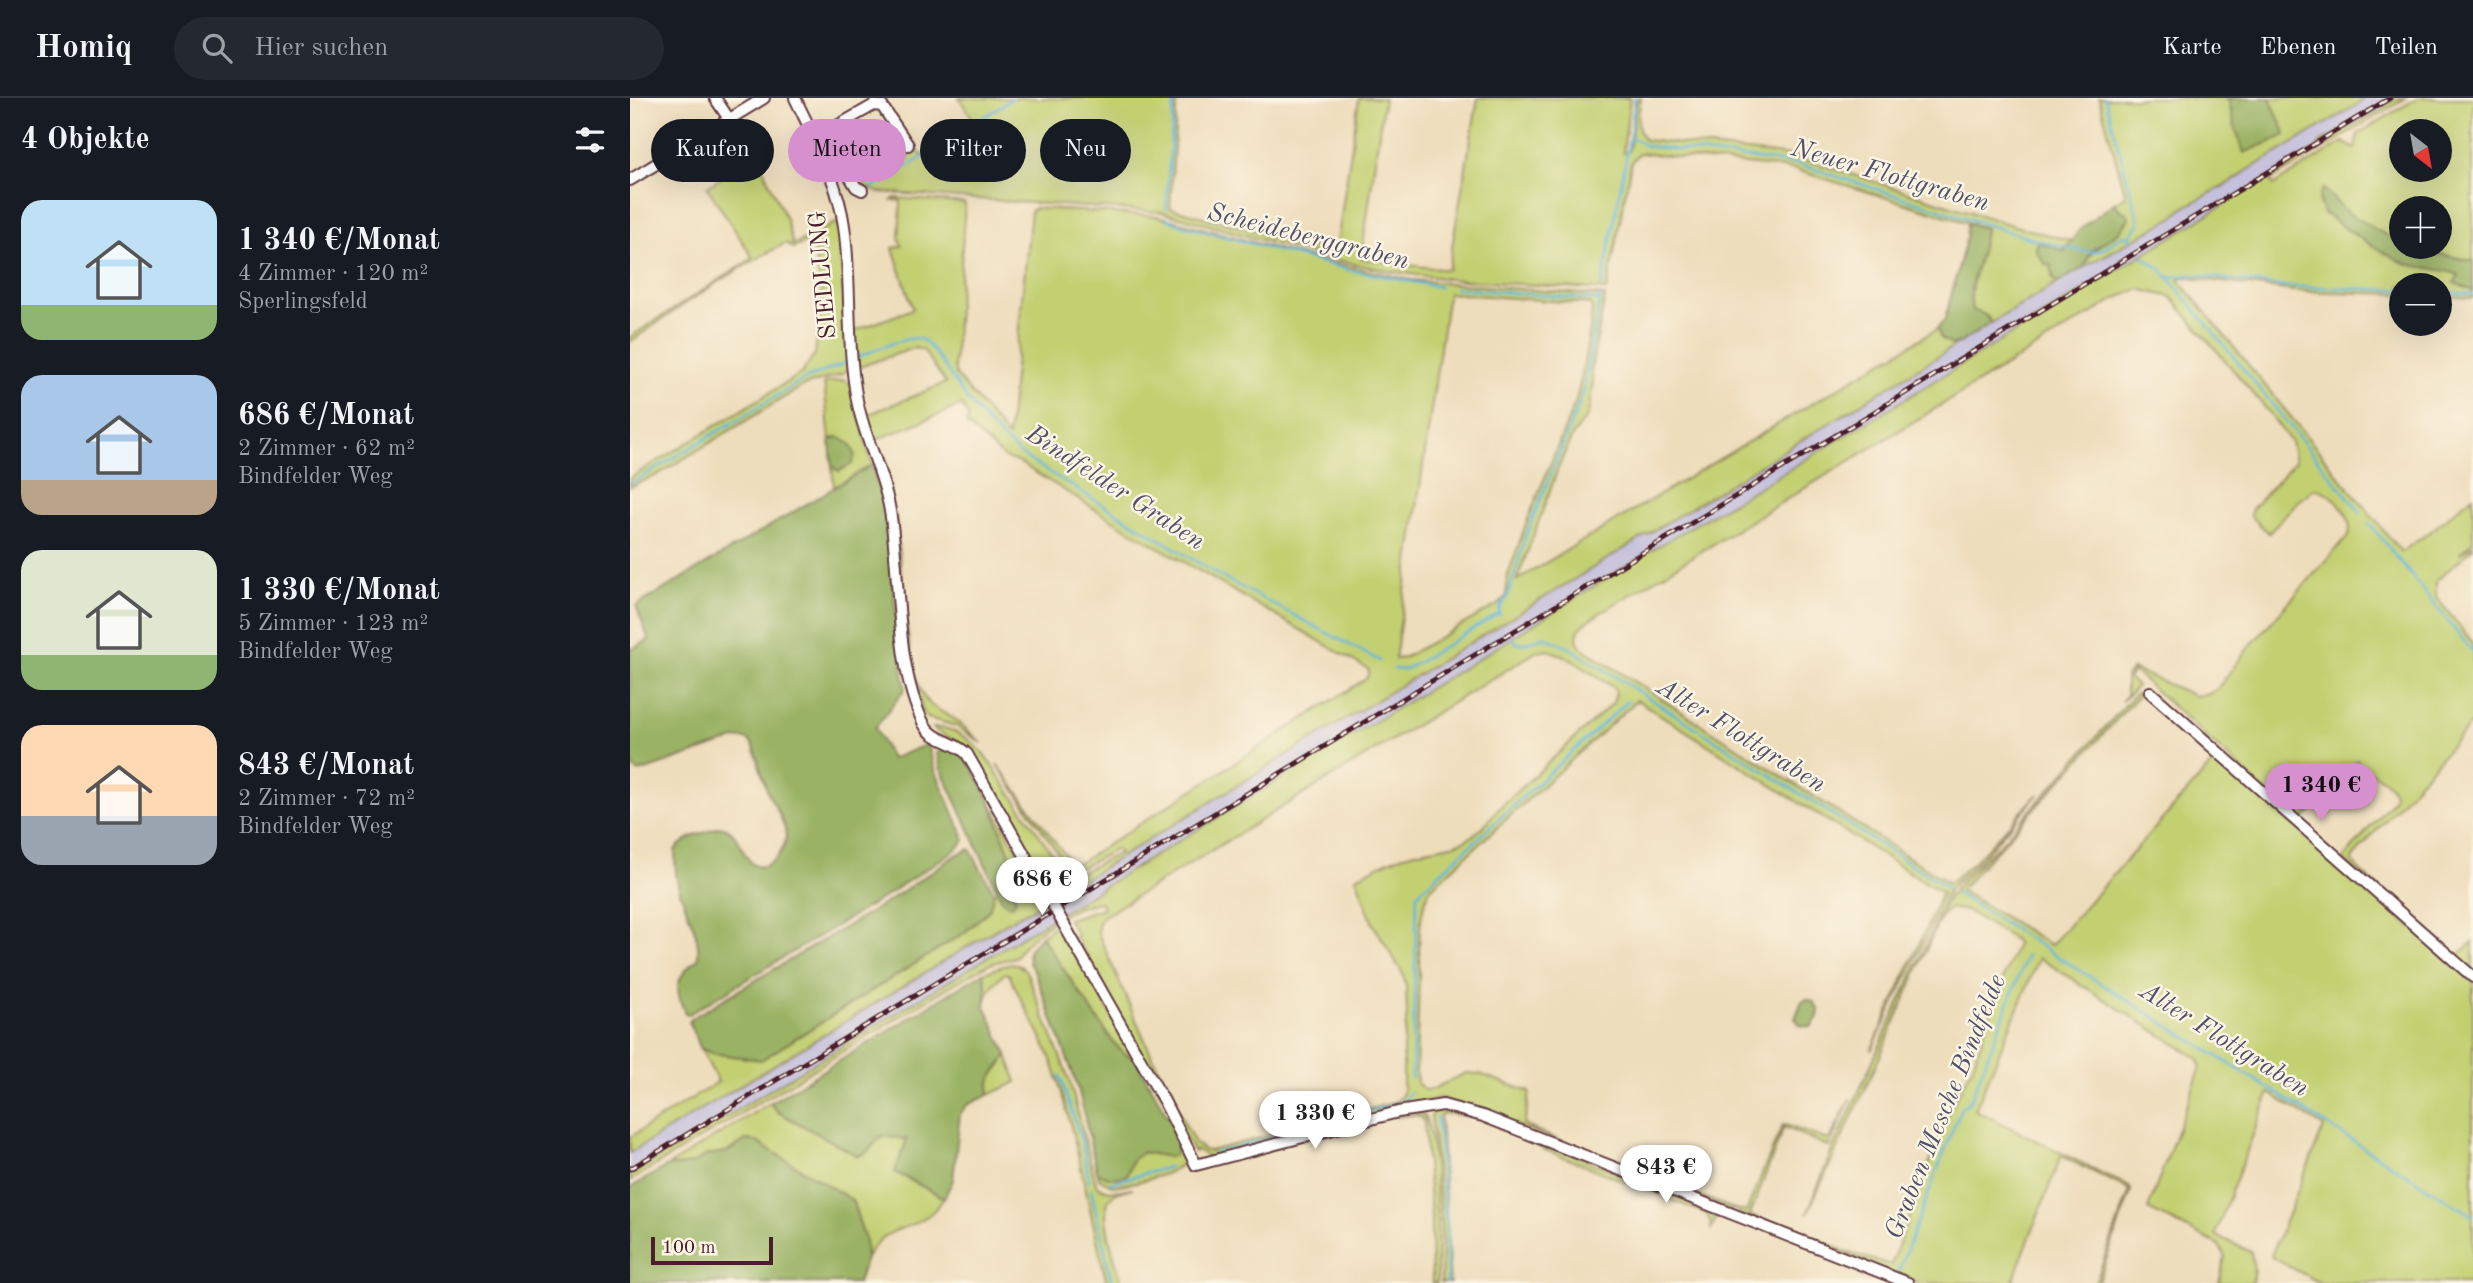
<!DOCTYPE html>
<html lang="de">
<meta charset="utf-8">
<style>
:root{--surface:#171b24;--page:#242831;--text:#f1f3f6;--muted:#9ea1a6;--line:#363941;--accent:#d690ce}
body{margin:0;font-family:"Old Standard TT",serif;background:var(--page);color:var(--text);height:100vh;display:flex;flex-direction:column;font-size:26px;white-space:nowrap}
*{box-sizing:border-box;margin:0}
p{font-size:23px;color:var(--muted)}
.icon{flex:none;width:38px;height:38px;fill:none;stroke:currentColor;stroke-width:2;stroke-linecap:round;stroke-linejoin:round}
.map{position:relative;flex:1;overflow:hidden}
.details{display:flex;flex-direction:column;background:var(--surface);width:630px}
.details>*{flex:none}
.banner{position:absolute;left:21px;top:21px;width:665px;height:63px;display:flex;gap:14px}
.needle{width:46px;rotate:149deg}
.tools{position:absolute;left:1759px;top:21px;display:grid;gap:14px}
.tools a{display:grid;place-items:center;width:63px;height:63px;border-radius:50%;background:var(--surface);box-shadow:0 7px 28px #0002;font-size:35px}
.scale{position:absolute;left:21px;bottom:18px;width:122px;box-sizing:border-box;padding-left:7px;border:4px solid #4a1f2b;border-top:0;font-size:19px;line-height:24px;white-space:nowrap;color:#4a1f2b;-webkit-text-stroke:5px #fcf5e5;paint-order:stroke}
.price{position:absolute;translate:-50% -60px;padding:0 16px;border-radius:24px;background:#fff;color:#222;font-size:23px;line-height:46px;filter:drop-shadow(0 2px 4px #0008)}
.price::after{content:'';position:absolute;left:50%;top:42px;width:21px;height:16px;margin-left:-10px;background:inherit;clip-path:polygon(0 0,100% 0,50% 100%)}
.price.active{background:var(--accent);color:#111}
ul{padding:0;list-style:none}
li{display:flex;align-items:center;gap:21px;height:175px;padding:0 21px}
li span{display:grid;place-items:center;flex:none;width:196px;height:140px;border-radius:21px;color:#555}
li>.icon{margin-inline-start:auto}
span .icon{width:84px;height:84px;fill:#fffc;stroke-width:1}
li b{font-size:30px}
h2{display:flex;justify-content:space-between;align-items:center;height:84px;padding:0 21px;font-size:30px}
.pill{padding:0 24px;border-radius:32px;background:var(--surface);box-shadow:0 7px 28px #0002;font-size:24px;line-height:63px}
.pill.active{background:var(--accent);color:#111}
header{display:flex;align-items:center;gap:42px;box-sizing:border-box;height:98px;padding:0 35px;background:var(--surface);border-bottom:2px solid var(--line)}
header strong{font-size:33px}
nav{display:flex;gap:38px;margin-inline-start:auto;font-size:24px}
.search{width:490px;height:63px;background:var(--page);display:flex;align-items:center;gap:18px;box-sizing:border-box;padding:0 24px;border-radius:38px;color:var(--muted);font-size:26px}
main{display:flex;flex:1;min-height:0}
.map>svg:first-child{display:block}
.industrial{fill:#c5c0db}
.green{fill:#c3d072;stroke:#86784e;stroke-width:2;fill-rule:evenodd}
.forest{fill:#9ab264;stroke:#726848;stroke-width:2}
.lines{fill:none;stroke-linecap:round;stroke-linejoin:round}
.stream{stroke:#5db2d9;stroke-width:2.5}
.minor-casing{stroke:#633c41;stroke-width:14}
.minor{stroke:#fff;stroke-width:10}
.rail-casing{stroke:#4a1f2b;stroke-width:5}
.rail{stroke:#fcf5e5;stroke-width:2.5;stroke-dasharray:8;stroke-linecap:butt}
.minor-bridge-casing{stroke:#633c41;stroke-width:14;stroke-linecap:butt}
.minor-bridge{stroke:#fff;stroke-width:10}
.labels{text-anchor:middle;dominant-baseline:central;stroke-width:5;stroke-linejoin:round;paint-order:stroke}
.street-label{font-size:24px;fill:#4a1f2b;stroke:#fcf5e5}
.water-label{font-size:26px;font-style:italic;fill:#515268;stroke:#fcf5e5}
</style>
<header>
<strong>Homiq</strong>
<div class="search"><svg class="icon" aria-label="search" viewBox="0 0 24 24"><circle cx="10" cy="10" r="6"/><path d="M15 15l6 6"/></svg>Hier suchen</div>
<nav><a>Karte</a><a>Ebenen</a><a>Teilen</a></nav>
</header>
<main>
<section class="details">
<h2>4 Objekte<svg class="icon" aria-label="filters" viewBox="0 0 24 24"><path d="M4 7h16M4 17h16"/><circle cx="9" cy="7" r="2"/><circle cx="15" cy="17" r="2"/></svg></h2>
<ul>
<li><span style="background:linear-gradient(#bfe0f5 75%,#8fb573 0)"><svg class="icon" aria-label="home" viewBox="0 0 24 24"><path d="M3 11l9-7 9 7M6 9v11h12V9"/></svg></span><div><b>1 340 €/Monat</b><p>4 Zimmer · 120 m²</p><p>Sperlingsfeld</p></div></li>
<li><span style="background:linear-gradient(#a9c7e8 75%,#b9a48a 0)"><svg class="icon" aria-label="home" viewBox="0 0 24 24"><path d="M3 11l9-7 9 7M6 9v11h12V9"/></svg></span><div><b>686 €/Monat</b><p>2 Zimmer · 62 m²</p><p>Bindfelder Weg</p></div></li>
<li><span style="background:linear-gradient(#dfe7d0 75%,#8fb573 0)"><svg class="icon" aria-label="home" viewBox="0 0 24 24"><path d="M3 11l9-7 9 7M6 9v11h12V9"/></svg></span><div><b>1 330 €/Monat</b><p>5 Zimmer · 123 m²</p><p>Bindfelder Weg</p></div></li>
<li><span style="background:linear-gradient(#ffd9b3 65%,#9aa5b1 0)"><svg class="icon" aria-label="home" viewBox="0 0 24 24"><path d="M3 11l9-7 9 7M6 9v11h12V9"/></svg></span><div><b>843 €/Monat</b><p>2 Zimmer · 72 m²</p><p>Bindfelder Weg</p></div></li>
</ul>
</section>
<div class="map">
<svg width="1843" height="1185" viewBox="0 0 1843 1185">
<rect width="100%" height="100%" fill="#fcf5e5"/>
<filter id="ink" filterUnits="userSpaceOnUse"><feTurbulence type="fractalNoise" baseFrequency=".0143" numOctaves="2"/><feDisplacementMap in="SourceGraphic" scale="14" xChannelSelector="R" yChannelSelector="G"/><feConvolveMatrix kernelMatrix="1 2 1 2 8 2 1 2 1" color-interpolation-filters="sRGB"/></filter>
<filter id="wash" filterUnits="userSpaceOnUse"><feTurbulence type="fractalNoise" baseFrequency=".00686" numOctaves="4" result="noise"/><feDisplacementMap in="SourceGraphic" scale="28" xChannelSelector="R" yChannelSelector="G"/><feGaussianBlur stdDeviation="1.57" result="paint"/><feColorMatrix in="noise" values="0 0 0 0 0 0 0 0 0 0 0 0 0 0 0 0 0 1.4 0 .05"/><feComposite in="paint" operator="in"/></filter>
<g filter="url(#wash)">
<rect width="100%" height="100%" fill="#edb"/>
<path class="industrial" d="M1734 0H1766L1742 17 1691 44 1687 50 1571 121 1165 368 1018 454 848 561 0 1077V1055L388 818 416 804 717 622 1454 169 1523 131 1545 118 1553 110 1610 79 1615 74 1730 5Z"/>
<g class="green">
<path d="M329 0H547L540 110 699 153 707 145 729 0H754L731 161 818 172 848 0H1000L993 54 999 52 1007 0H1011C1009 15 1004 30 1015 42L1163 58 1385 128 1442 143 1420 166 1423 182 1428 185 1361 225 1358 219 1342 213 1339 198 1355 130 1163 71 1009 55 1001 65 977 192 819 181 758 173 697 160 532 114 248 94 230 87 279 59 277 55 286 50 292 58 344 22Z"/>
<path d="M1469 0H1598L1604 26 1615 54 1643 43 1644 12 1640 0H1734L1730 5 1615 74 1610 79 1553 110 1545 118 1523 131 1454 169C1461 148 1483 141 1497 124V115L1491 113 1484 105 1496 98Z"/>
<path d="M1766 0H1776L1640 83 1644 87 1713 44 1725 51 1728 36 1787 0H1843V163L1779 149H1810V110H1771V146L1717 115 1693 91 1689 104 1693 115 1774 164 1818 172 1830 178 1825 185 1843 193V200L1810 198V187H1771V196L1665 193 1553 179 1549 182 1771 454 1801 433 1843 398V443L1829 456 1843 447V450L1806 483V499L1843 545V623L1723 759 1722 763 1730 773 1827 858 1843 844V876L1713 761 1764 701C1765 679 1735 677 1727 662L1670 725 1504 573 1498 580 1507 588 1492 603 1496 597V578L1503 571 1565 598 1579 596 1587 591 1620 548 1719 437C1724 418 1703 394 1685 390L1668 403 1639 435 1620 418 1622 411 1665 363 1661 344 1633 307 1541 199 1509 191 1487 200 970 515C957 524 938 533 952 550L1319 785 1346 762 1408 696 1353 759 1319 791 1241 953 1312 795 1007 602 801 790C786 816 790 852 789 881 788 912 787 943 786 974L787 985 794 992H801L836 975 850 976 900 994 894 1027 954 1053 1102 1110 1116 1114 1153 1026 1197 1042 1201 1039 1220 1001 1199 1049 1154 1029 1120 1117 1137 1124 1136 1126 1111 1117 1106 1112H1099L859 1016 810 1000 594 1058 577 1060V1058L567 1052 564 1054 562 1051 445 839 447 837 438 821 473 810 471 804C440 807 402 834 385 859L359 866 325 885 0 1083V1077L848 561 1018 454 1165 368 1687 50 1691 44 1742 17ZM1771 33H1810V72H1771ZM918 552 937 559 984 590 986 595 983 605 867 712C832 759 818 742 771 758 756 763 741 772 726 779L743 826 773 876 776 889 777 916 773 950V995L768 1002 759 1006 580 1053 574 1052 565 1045 556 1028 517 947 468 835V828L471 820 906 554Z"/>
<path d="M104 31 107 36 104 46 114 63 127 57 156 121 163 147 209 123 219 270 213 276 173 288 27 377 0 389V380L172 275 185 256 192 197 182 142 163 150 156 145C101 173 50 209 0 244V239L123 160 77 89 102 73 84 43Z"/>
<path d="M265 100 334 105 335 107 324 269 326 277 378 339 401 112H404V110L528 118 673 158 781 182 975 198 961 272 963 283 958 317 941 340 929 368 887 482 1307 231 1311 240 1322 247 1330 245 427 798 412 773H408L338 652C328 640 314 640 303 630 324 628 339 641 353 655L437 777 441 779 490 755 486 751 452 769 442 770 435 765 367 666 442 766 449 765 737 580 739 572 494 429 388 364 375 360 336 326 339 320 332 307 241 344 234 318 316 285 293 252 284 250 229 269V288L224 233 283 211 263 150 272 148 269 140 271 103 262 102ZM818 195 960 206 962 211 961 225 952 277 946 303 896 426 878 477 876 498 869 506 773 560 765 561Z"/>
<path d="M214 282 221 286 242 367 204 389 202 368 209 373 208 339 200 342 194 285Z"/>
<path d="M265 415C270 452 276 578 296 602 303 611 313 614 323 620 333 627 342 637 352 645L326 628 298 620 293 615 280 565 264 418Z"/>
<path d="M1515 594 1510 596 1330 792 1421 847 1588 659 1843 884V1185H1690L1643 1160 1641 1158 1694 1029 1639 995 1585 1137 1621 1154 1624 1171 1622 1185H1589L1595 1159 1589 1147 1518 1111 1571 969 1569 961 1409 860 1345 1012 1500 1089 1501 1093 1468 1185H1465L1500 1092 1431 1058 1382 1185H1287L1169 1137 1170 1133 1216 1154 1261 1167 1318 1015 1342 970 1367 896 1387 846 1383 841 1337 813 1320 810 1311 818 1250 958 1177 1116 1203 1050 1317 801 1332 783 1371 745 1505 596Z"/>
<path d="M359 701 402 778 403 785 416 804 388 818 0 1055V1039L88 984 71 951 82 955 131 962 334 835 359 812 364 795 368 792 372 802H386L375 770 380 755Z"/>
<path d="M426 827 439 848 442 847 505 960 495 956 483 944 411 838Z"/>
<path d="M381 865 392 869 396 873 439 981 466 1086C477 1097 489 1092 503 1090 496 1092 487 1093 482 1098 466 1111 487 1167 492 1185H477C459 1113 447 1038 423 967 412 935 392 907 379 876L375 875C364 884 357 893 355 907L356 884 353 875Z"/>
<path d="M377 957 387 984 359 997C357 976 369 973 377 957Z"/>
<path d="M140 1005 148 1014 228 1058 237 1054 251 1038 277 1041 265 1074 314 1100C308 1108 303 1115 294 1120 268 1136 254 1129 236 1160L235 1142 222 1102 116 1042 97 1054 77 1057 64 1065 48 1068 39 1067Z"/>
<path d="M815 1011 854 1021 1059 1103 1060 1106 1092 1115 1086 1120 1081 1132V1127L1077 1116 913 1051C887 1035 844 1014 812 1016L810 1018 820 1185H811C814 1129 807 1074 801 1018L805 1013Z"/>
<path d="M792 1015C808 1031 808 1157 807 1185H802L801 1118 794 1025 791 1019 785 1017 766 1019Z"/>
<path d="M547 1035C550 1041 555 1050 556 1056 558 1076 499 1086 483 1088L469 1080 467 1074 480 1080 499 1072 502 1062 513 1054 539 1059Z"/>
</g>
<g class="forest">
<path d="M1598 0H1640L1656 37 1614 55 1604 26Z"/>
<path d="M1693 91 1718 115 1771 146V149L1843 163V193L1824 185 1829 177C1812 170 1793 171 1775 165 1762 160 1697 122 1692 111 1688 104 1689 97 1693 91Z"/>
<path d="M1484 105 1491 113 1497 115 1499 120 1489 134 1461 153 1454 169 1428 185 1424 182 1420 166H1415L1406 153 1407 144 1434 153 1451 130Z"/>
<path d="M1337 126 1355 130C1354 159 1336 184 1342 212 1352 215 1357 216 1361 225L1330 245 1322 247 1311 240 1307 231 1315 221 1336 141Z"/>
<path d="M208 339 220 346 225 356 222 366 209 373 202 368 200 342Z"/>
<path d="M242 367 253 406 275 591 245 630 261 661 298 646 305 672 335 742 326 751 251 801 59 916 55 915C44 890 45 878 68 861 71 834 54 812 48 786 45 775 45 763 45 752 53 742 64 737 76 734 81 732 88 729 92 729 114 731 112 778 137 767 147 762 157 748 156 736 155 723 145 709 139 697 135 687 132 676 129 666 127 658 125 647 118 642 113 639 107 641 102 642L10 674 4 671 0 659V552L19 542 6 508Z"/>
<path d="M318 650 334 656 359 701 380 756 375 770 386 802 382 807H378L372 802 311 671 307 655Z"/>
<path d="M340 751 364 795 359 812 334 835 131 962 82 955 71 951 59 924 62 920 254 806 326 757Z"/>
<path d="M411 838 483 944 495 956 505 960 547 1035 548 1047 545 1057 539 1059 513 1054 502 1062 497 1077C486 1082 477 1080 467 1074L448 989 405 875 399 865 398 852Z"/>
<path d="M353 875 356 884 355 908 377 957C369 973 357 976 359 997L337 1007 330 1016 323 1082 314 1100 265 1074 277 1041 251 1038 237 1054 228 1058 148 1014 140 1005Z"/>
<path d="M1177 901 1183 903 1189 912 1188 919 1181 929 1170 927 1165 920 1172 903Z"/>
<path d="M116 1042 125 1043 222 1102 235 1142 236 1160 228 1185H0V1090L39 1067 48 1068 64 1065 77 1057 97 1054Z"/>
</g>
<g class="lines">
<g class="stream">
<path d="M1005 0 1000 39 1016 48 1168 66 1402 141 1447 152 1462 154 1471 152 1494 137 1499 139 1501 142"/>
<path d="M1475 0 1508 120 1509 126 1499 139"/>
<path d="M243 89 290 61 383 0"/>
<path d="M536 111 544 0"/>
<path d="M537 120 545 125 566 131 720 172 810 189"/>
<path d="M1513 159 1531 171 1549 192 1731 415"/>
<path d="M1538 179 1566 177 1648 188 1771 192"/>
<path d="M972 188 1000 39"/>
<path d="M825 190 968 202"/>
<path d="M1810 194 1843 196"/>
<path d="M228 259C241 254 277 237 290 241 302 245 329 291 339 304 356 324 375 345 396 360L592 479 750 563"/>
<path d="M2 385 175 281 216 265"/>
<path d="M1739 425 1843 554"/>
<path d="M870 517 869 512 878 497 897 435 953 296 970 199"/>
<path d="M882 540 886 545H896L914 539 937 548 1317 789"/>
<path d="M764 571 773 572 782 568 868 516"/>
<path d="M1326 795 1843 1118"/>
<path d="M430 978 452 1044 459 1083"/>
<path d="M782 980 787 796 998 603"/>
<path d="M807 1019 817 1131V1185"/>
<path d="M583 1056 773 1004 781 994"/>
<path d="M480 1085 539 1069"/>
<path d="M461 1091 482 1185"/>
<path d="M1268 1175 1331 1010 1339 1004 1342 999 1397 857"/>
</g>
</g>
</g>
<g filter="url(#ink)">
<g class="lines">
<g class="minor-casing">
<g id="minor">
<path d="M85 0 99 21"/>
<path d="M165 0C184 40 208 83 214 128 222 185 216 245 227 302 234 340 254 375 260 413 271 479 264 567 294 626 303 643 325 643 337 656L409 782"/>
<path d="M184 41 244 7 252 8 278 47"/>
<path d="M194 65 211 64 226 89 232 92"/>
<path d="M0 82 134 0"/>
<path d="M1520 594 1843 879"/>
<path d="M442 841 534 1003 566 1067 768 1014 813 1007 853 1018 1278 1185"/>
</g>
</g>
<use href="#minor" class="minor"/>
<g class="rail-casing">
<path id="rail" d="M0 1071 1760 0"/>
</g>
<use href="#rail" class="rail"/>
<g class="minor-bridge-casing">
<path id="minor-bridge" d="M409 782 442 841"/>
</g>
<use href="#minor-bridge" class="minor-bridge"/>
</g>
</g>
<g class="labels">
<g class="street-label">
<text transform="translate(194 177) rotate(-95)">SIEDLUNG</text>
</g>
<g class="water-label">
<text transform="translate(1260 78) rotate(16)">Neuer Flottgraben</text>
<text transform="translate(678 139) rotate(14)">Scheideberggraben</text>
<text transform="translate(485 390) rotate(33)">Bindfelder Graben</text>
<text transform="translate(1111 638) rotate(32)">Alter Flottgraben</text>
<text transform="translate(1594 942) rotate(32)">Alter Flottgraben</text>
<text transform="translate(1316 1009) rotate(-68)">Graben Mesche Bindfelde</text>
</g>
</g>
</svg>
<div class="tools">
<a><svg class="needle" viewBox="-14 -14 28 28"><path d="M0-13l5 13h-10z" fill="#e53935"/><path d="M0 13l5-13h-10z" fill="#9ea1a6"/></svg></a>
<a>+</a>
<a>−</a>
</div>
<div class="scale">100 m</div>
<b class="price active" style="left:1691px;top:725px">1 340 €</b>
<b class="price" style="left:412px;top:819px">686 €</b>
<b class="price" style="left:685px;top:1053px">1 330 €</b>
<b class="price" style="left:1036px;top:1107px">843 €</b>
<div class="banner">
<a class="pill">Kaufen</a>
<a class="pill active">Mieten</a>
<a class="pill">Filter</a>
<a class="pill">Neu</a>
</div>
</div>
</main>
